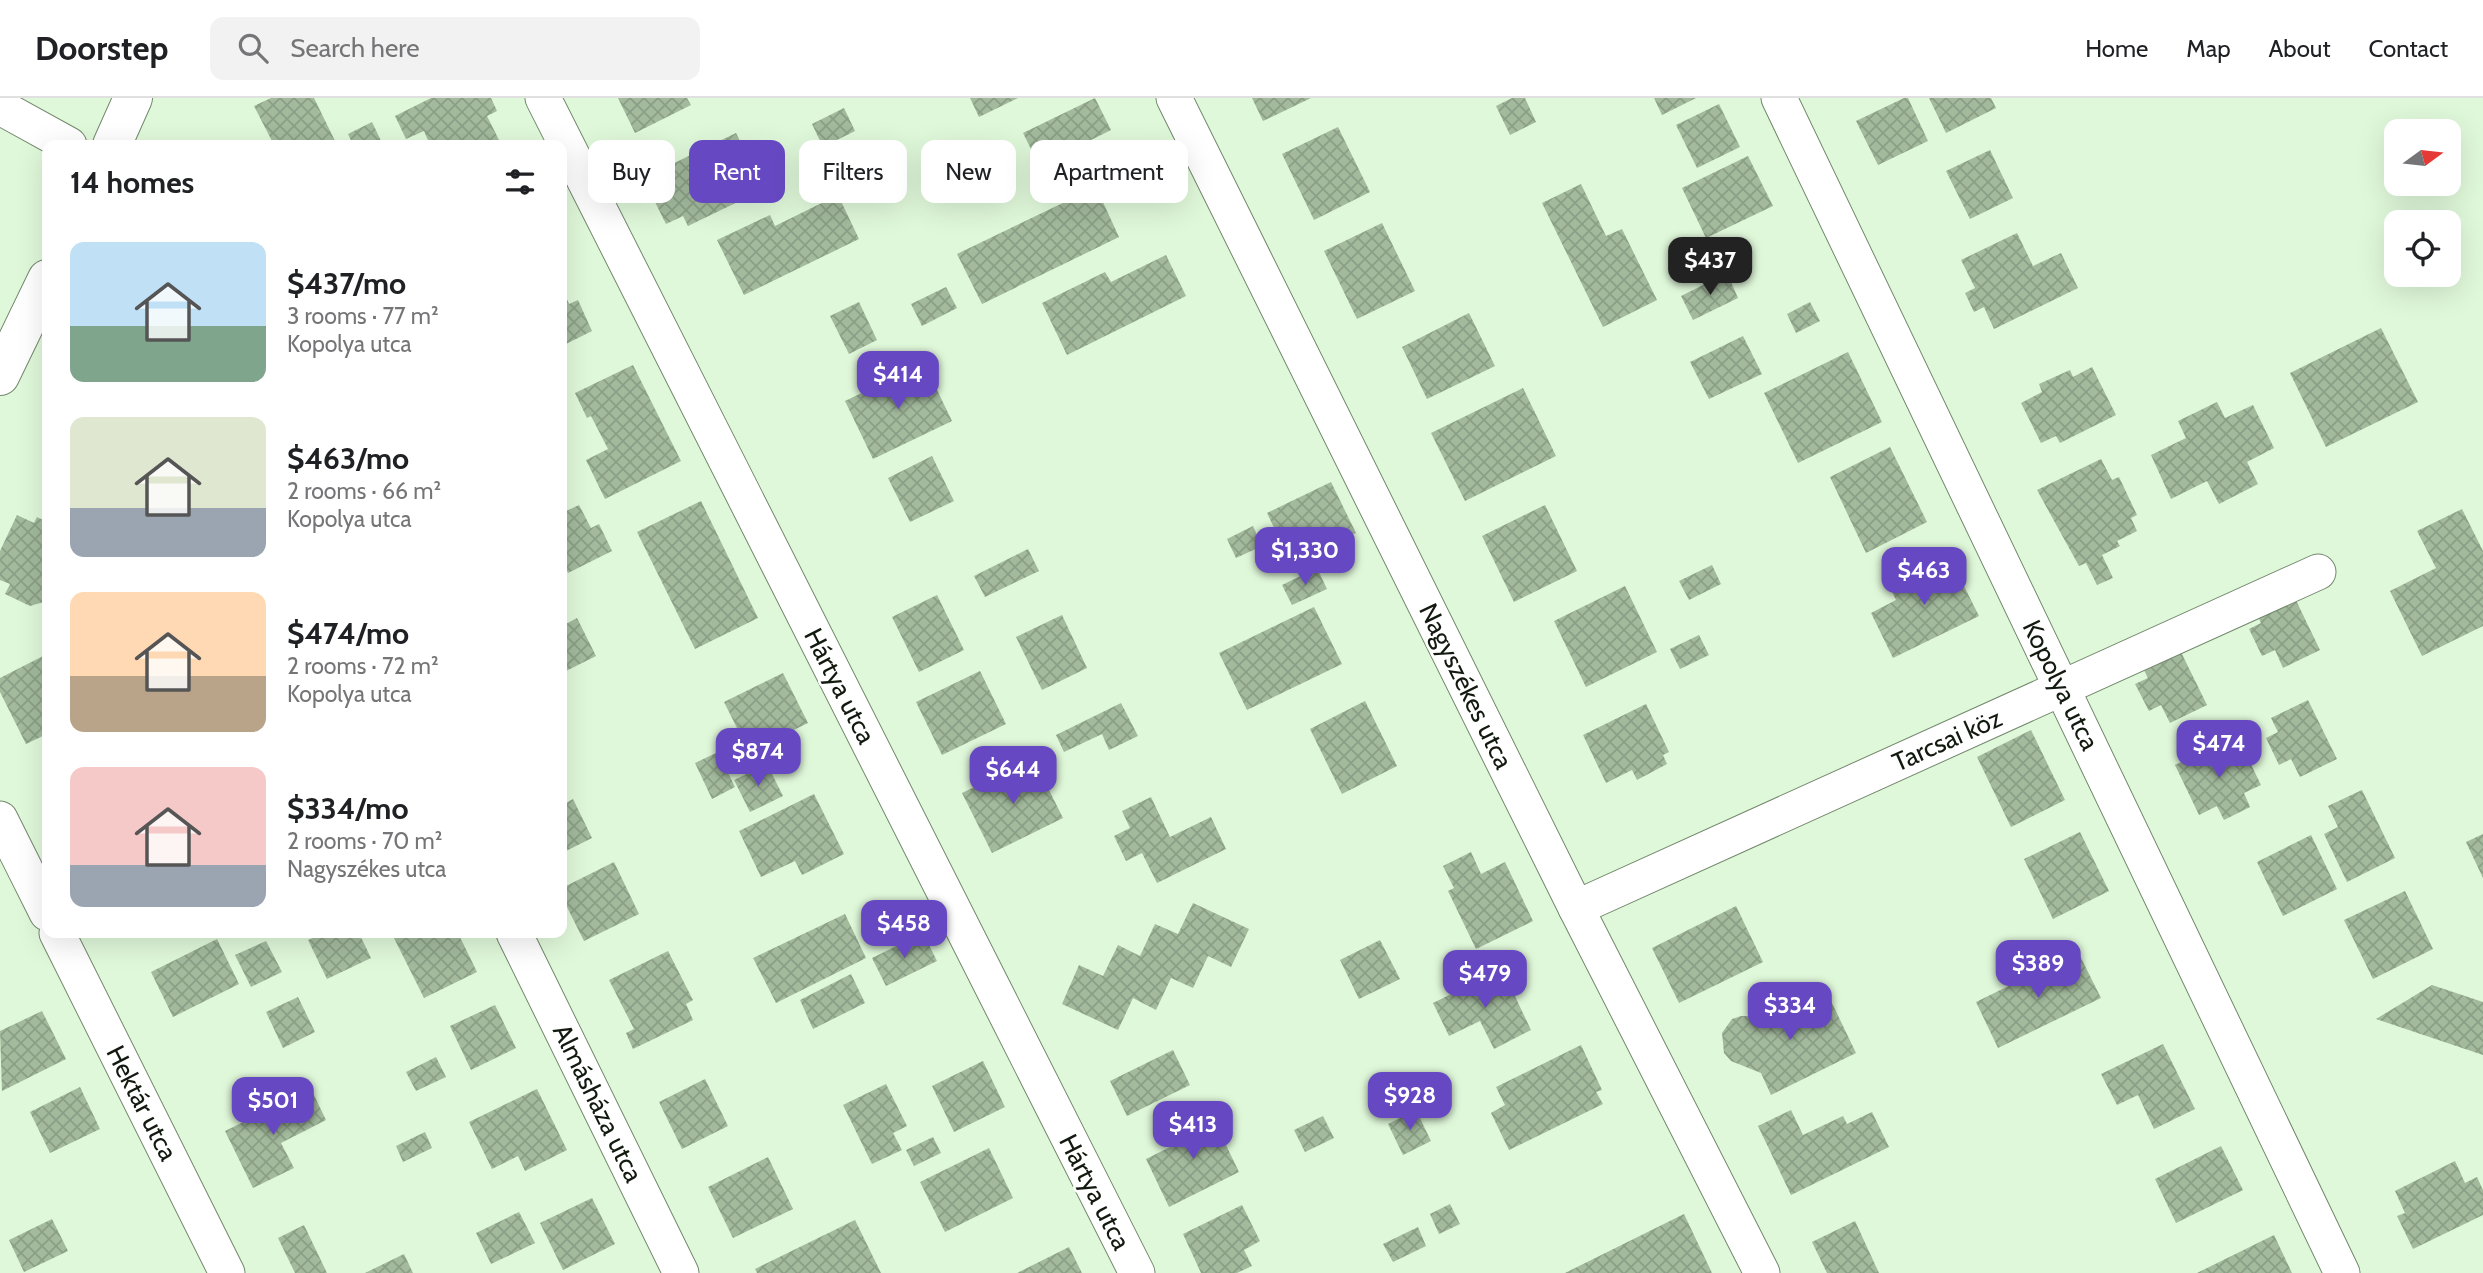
<!DOCTYPE html>
<meta charset="utf-8">
<style>
:root{--surface:#fff;--page:#f2f2f2;--text:#202124;--muted:#757577;--line:#e0e0e0;--accent:#6649c2}
body{margin:0;font-family:Cabin,sans-serif;background:var(--page);color:var(--text);height:100vh;display:flex;flex-direction:column;font-size:26px;white-space:nowrap}
*{box-sizing:border-box;margin:0}
p{font-size:23px;color:var(--muted)}
.icon{flex:none;width:38px;height:38px;fill:none;stroke:currentColor;stroke-width:2;stroke-linecap:round;stroke-linejoin:round}
.map{position:relative;flex:1;overflow:hidden}
.side{position:absolute;left:42px;top:42px;width:525px;height:798px;display:flex;flex-direction:column;background:var(--surface);border-radius:14px;box-shadow:0 7px 28px #0002}
.side>*{flex:none}
.guide{position:absolute;left:588px;top:42px;width:665px;height:63px;display:flex;gap:14px}
.needle{width:46px;rotate:75deg}
.fabs{position:absolute;left:2384px;top:21px;display:grid;gap:14px}
.fabs a{display:grid;place-items:center;width:77px;height:77px;border-radius:14px;background:var(--surface);box-shadow:0 7px 28px #0002;font-size:35px}
.price{position:absolute;translate:-50% -60px;padding:0 16px;border-radius:14px;background:var(--accent);color:#fff;font-size:23px;line-height:46px;filter:drop-shadow(0 2px 4px #0008)}
.price::after{content:'';position:absolute;left:50%;top:42px;width:21px;height:16px;margin-left:-10px;background:inherit;clip-path:polygon(0 0,100% 0,50% 100%)}
.price.selected{background:#222;color:#fff}
ul{padding:0;list-style:none}
li{display:flex;align-items:center;gap:21px;height:175px;padding:0 28px}
li span{display:grid;place-items:center;flex:none;width:196px;height:140px;border-radius:14px;color:#555}
li>.icon{margin-inline-start:auto}
span .icon{width:84px;height:84px;fill:#fffc;stroke-width:1}
li b{font-size:30px}
h2{display:flex;justify-content:space-between;align-items:center;height:84px;padding:0 28px;font-size:30px}
.pill{padding:0 24px;border-radius:14px;background:var(--surface);box-shadow:0 7px 28px #0002;font-size:24px;line-height:63px}
.pill.selected{background:var(--accent);color:#fff}
header{display:flex;align-items:center;gap:42px;box-sizing:border-box;height:98px;padding:0 35px;background:var(--surface);border-bottom:2px solid var(--line)}
header strong{font-size:33px}
nav{display:flex;gap:38px;margin-inline-start:auto;font-size:24px}
.search{width:490px;height:63px;background:var(--page);display:flex;align-items:center;gap:18px;box-sizing:border-box;padding:0 24px;border-radius:14px;color:var(--muted);font-size:26px}
.map>svg:first-child{display:block}
.building{fill:url(#building-cross-hatch)}
.lines{fill:none;stroke-linecap:round;stroke-linejoin:round}
.minor-casing{stroke:#73886d;stroke-width:37}
.tertiary-casing{stroke:#73886d;stroke-width:40}
.minor{stroke:#fff;stroke-width:35}
.tertiary{stroke:#fff;stroke-width:38}
.labels{text-anchor:middle;dominant-baseline:central;stroke-width:5;stroke-linejoin:round;paint-order:stroke}
.street-label{font-size:26px;fill:#121a10;stroke:#fff}
</style>
<header>
<strong>Doorstep</strong>
<div class="search"><svg class="icon" aria-label="search" viewBox="0 0 24 24"><circle cx="10" cy="10" r="6"/><path d="M15 15l6 6"/></svg>Search here</div>
<nav><a>Home</a><a>Map</a><a>About</a><a>Contact</a></nav>
</header>
<div class="map">
<svg width="2483" height="1175" viewBox="0 0 2483 1175">
<defs>
<pattern id="building-cross-hatch" width="8" height="8" patternUnits="userSpaceOnUse" patternTransform="scale(1.75)"><rect width="8" height="8" fill="#a3ba9d"/><path d="M0 0l8 8M0 8l8-8" fill="none" stroke="#8b9f86"/></pattern>
</defs>
<rect width="100%" height="100%" fill="#e0f8da"/>
<g class="building">
<path d="M271 0H314L337 47H274L254 8Z"/>
<path d="M431 0H491L497 13 487 18 500 44 493 47H430L424 33 406 41 395 18Z"/>
<path d="M618 0H687L691 7 635 35Z"/>
<path d="M970 0H1018L979 19Z"/>
<path d="M1095 0 1111 32 1087 44 1093 56 1070 68 1064 55 1039 67 1023 35Z"/>
<path d="M1252 0H1311L1263 23Z"/>
<path d="M1512 0H1525L1536 24 1510 37 1496 8Z"/>
<path d="M1654 0H1696L1662 17Z"/>
<path d="M1904 0H1908L1928 43 1878 67 1856 23Z"/>
<path d="M1929 0H1991L1996 10 1946 35Z"/>
<path d="M1719 6 1740 49 1697 70 1676 27Z"/>
<path d="M844 10 855 33 823 49 812 26Z"/>
<path d="M372 24 383 47H353L348 36Z"/>
<path d="M1338 29 1370 94 1314 122 1282 56Z"/>
<path d="M736 35 752 67 737 74 750 98 688 128 683 118 666 126 653 100 670 91 660 72Z"/>
<path d="M1990 52 2013 100 1970 121 1946 73Z"/>
<path d="M1748 58 1773 108 1706 140 1682 90Z"/>
<path d="M1581 86 1606 138 1622 131 1657 202 1603 229 1542 105Z"/>
<path d="M1096 89 1119 139 982 206 957 156Z"/>
<path d="M838 97 859 141 744 197 717 142 770 117 775 128Z"/>
<path d="M1382 125 1415 193 1357 221 1324 153Z"/>
<path d="M2017 135 2033 168 2061 155 2078 190 1994 231 1984 209 1974 214 1965 195 1975 190 1961 162Z"/>
<path d="M1166 157 1186 198 1067 257 1042 205 1105 174 1111 184Z"/>
<path d="M1727 175 1738 200 1693 222 1681 198Z"/>
<path d="M946 189 957 210 922 228 911 206Z"/>
<path d="M562 190 569 206 578 202 592 233 562 248Z"/>
<path d="M859 204 877 242 849 256 830 218Z"/>
<path d="M1810 204 1820 223 1796 235 1787 216Z"/>
<path d="M1469 215 1495 268 1427 301 1402 249Z"/>
<path d="M2381 230 2418 304 2326 349 2290 275Z"/>
<path d="M1743 238 1762 276 1709 301 1690 264Z"/>
<path d="M1848 254 1882 324 1798 365 1764 295Z"/>
<path d="M924 265 952 323 873 361 845 303Z"/>
<path d="M633 267 681 363 605 401 586 362 608 351 591 318 587 320 575 295Z"/>
<path d="M2092 269 2116 317 2060 345 2056 338 2041 345 2021 305 2042 294 2039 286 2070 272 2073 279Z"/>
<path d="M1523 290 1556 358 1465 403 1431 335Z"/>
<path d="M2217 304 2225 320 2253 307 2274 350 2247 364 2258 386 2219 406 2207 383 2171 401 2151 357 2186 340 2178 323Z"/>
<path d="M1890 349 1927 424 1866 455 1830 379Z"/>
<path d="M932 358 954 403 910 424 888 380Z"/>
<path d="M2101 361 2112 382 2119 379 2137 417 2131 420 2137 433 2117 443 2120 448 2102 457 2113 480 2097 487 2086 465 2079 468 2037 392Z"/>
<path d="M1331 384 1356 435 1292 467 1267 415Z"/>
<path d="M701 403 758 520 695 551 637 434Z"/>
<path d="M579 407 591 430 599 426 612 453 568 475 562 463V415Z"/>
<path d="M1545 407 1577 473 1514 504 1482 438Z"/>
<path d="M2462 411 2483 453V528L2422 558 2390 493 2436 470 2417 433Z"/>
<path d="M17 417 34 425 37 419 47 424V503L30 508 5 496 10 486 0 482V453Z"/>
<path d="M1253 428 1262 448 1236 460 1227 441Z"/>
<path d="M1028 451 1039 473 985 499 974 478Z"/>
<path d="M1948 456 1979 518 1893 560 1871 515 1896 502 1888 486Z"/>
<path d="M1712 467 1721 486 1689 502 1679 483Z"/>
<path d="M1317 470 1327 491 1292 507 1282 487Z"/>
<path d="M1625 488 1657 554 1586 589 1554 523Z"/>
<path d="M2291 492 2320 552 2283 570 2275 552 2262 558 2249 531 2261 525 2254 510Z"/>
<path d="M937 497 964 552 919 574 892 519Z"/>
<path d="M1314 509 1342 566 1247 612 1219 555Z"/>
<path d="M1062 517 1087 570 1042 592 1016 539Z"/>
<path d="M577 520 596 558 562 575V528Z"/>
<path d="M1699 537 1709 557 1680 571 1670 551Z"/>
<path d="M2178 548 2207 607 2170 625 2161 607 2149 613 2135 586 2148 580 2141 566Z"/>
<path d="M47 556V636L26 646 0 594V580Z"/>
<path d="M980 573 1006 626 942 657 916 604Z"/>
<path d="M783 575 808 625 749 654 724 604Z"/>
<path d="M2308 602 2337 661 2300 679 2291 661 2279 667 2266 640 2278 634 2271 620Z"/>
<path d="M1365 603 1397 668 1342 696 1310 631Z"/>
<path d="M1121 605 1138 638 1109 652 1102 636 1064 654 1056 637Z"/>
<path d="M1646 606 1669 654 1663 657 1667 666 1637 682 1632 672 1606 685 1583 637Z"/>
<path d="M2031 632 2065 702 2011 729 1977 659Z"/>
<path d="M2225 643 2230 654 2242 648 2261 687 2244 695 2250 709 2224 722 2217 708 2199 717 2175 667Z"/>
<path d="M718 654 735 689 712 701 695 665Z"/>
<path d="M1033 660 1063 720 992 755 962 695Z"/>
<path d="M767 666 783 698 750 714 734 682Z"/>
<path d="M2362 692 2395 760 2347 784 2324 736 2338 729 2328 708Z"/>
<path d="M814 696 844 756 802 777 795 763 761 779 739 733Z"/>
<path d="M1151 699 1170 739 1211 719 1226 751 1157 785 1142 755 1126 763 1114 738 1130 730 1122 713Z"/>
<path d="M573 701 592 740 562 755V707Z"/>
<path d="M2080 734 2109 793 2053 821 2024 761Z"/>
<path d="M2483 736V780L2466 744Z"/>
<path d="M2311 737 2337 791 2283 818 2257 764Z"/>
<path d="M1471 754 1481 776 1505 764 1533 823 1476 851 1448 793 1454 790 1443 768Z"/>
<path d="M614 764 639 816 584 843 562 799V790Z"/>
<path d="M2405 793 2433 851 2373 881 2344 822Z"/>
<path d="M1193 805 1249 831 1231 869 1208 858 1193 890 1171 880 1156 912 1133 900 1118 932 1062 906 1079 867 1103 878 1118 847 1140 858 1155 826 1178 836Z"/>
<path d="M1736 808 1763 864 1679 905 1652 850Z"/>
<path d="M845 816 866 860 776 905 753 860Z"/>
<path d="M324 835H359L371 860 327 881 308 842Z"/>
<path d="M399 835H458L477 874 424 900 393 838Z"/>
<path d="M923 835 937 863 886 888 872 860Z"/>
<path d="M217 841 239 886 173 919 151 874Z"/>
<path d="M1380 842 1400 881 1359 901 1340 862Z"/>
<path d="M266 843 282 874 251 889 235 857Z"/>
<path d="M668 853 693 902 686 906 693 922 633 951 626 935 634 931 609 882Z"/>
<path d="M2078 854 2101 900 1998 950 1976 904Z"/>
<path d="M1502 871 1531 932 1494 951 1480 923 1449 938 1433 905Z"/>
<path d="M851 876 865 905 813 931 800 902Z"/>
<path d="M2432 887 2483 904V957L2376 921Z"/>
<path d="M1816 890 1825 894 1831 903 1856 955 1771 997 1761 975 1731 963 1724 955 1722 935 1732 921 1741 918H1750L1776 929 1798 919 1794 911 1799 895Z"/>
<path d="M298 899 315 934 283 950 266 914Z"/>
<path d="M495 907 516 950 471 972 450 928Z"/>
<path d="M42 913 66 961 2 993 0 933Z"/>
<path d="M2163 946 2195 1011 2154 1031 2138 997 2117 1007 2101 976Z"/>
<path d="M1581 947 1602 992 1596 994 1603 1006 1509 1052 1491 1015 1505 1007 1496 989Z"/>
<path d="M1173 952 1190 987 1127 1018 1110 983Z"/>
<path d="M436 959 446 979 416 993 406 974Z"/>
<path d="M983 963 1005 1009 954 1034 932 988Z"/>
<path d="M705 981 728 1028 682 1051 659 1004Z"/>
<path d="M886 986 907 1028 893 1035 902 1052 872 1066 843 1007Z"/>
<path d="M80 989 100 1031 50 1055 30 1014Z"/>
<path d="M311 991 326 1022 281 1045 294 1070 253 1090 225 1033Z"/>
<path d="M537 991 567 1052 525 1073 518 1058 492 1071 469 1024Z"/>
<path d="M1416 1012 1431 1043 1403 1057 1388 1026Z"/>
<path d="M1791 1012 1803 1037 1843 1018 1847 1026 1872 1014 1889 1049 1791 1097 1758 1028Z"/>
<path d="M1211 1016 1239 1074 1169 1109 1146 1061 1176 1046 1171 1035Z"/>
<path d="M1323 1018 1334 1040 1305 1054 1294 1032Z"/>
<path d="M425 1034 432 1050 403 1064 396 1048Z"/>
<path d="M933 1039 941 1055 914 1068 906 1052Z"/>
<path d="M2221 1048 2243 1092 2176 1125 2155 1081Z"/>
<path d="M989 1050 1013 1100 945 1134 920 1084Z"/>
<path d="M768 1059 793 1111 733 1140 708 1089Z"/>
<path d="M2455 1063 2465 1085 2477 1079 2483 1092V1117L2413 1151 2397 1118 2405 1115 2395 1093Z"/>
<path d="M592 1100 615 1146 563 1172 540 1125Z"/>
<path d="M1450 1106 1460 1126 1439 1136 1430 1116Z"/>
<path d="M1242 1107 1260 1143 1244 1152 1252 1168 1237 1175H1201L1183 1136Z"/>
<path d="M519 1114 535 1145 491 1166 476 1135Z"/>
<path d="M1684 1116 1712 1175H1565Z"/>
<path d="M52 1121 68 1153 24 1174 9 1142Z"/>
<path d="M855 1122 881 1175H757L755 1171Z"/>
<path d="M1855 1123 1879 1175H1827L1812 1144Z"/>
<path d="M304 1127 327 1175H295L278 1140Z"/>
<path d="M1418 1129 1426 1148 1393 1164 1383 1146Z"/>
<path d="M2274 1137 2292 1175H2197Z"/>
<path d="M1069 1149 1082 1175H1017Z"/>
<path d="M404 1156 413 1175H365Z"/>
</g>
<g class="lines">
<g class="minor-casing">
<g id="minor">
<path d="M543 0 1137 1175"/>
<path d="M1174 0 1576 810 1762 1175"/>
<path d="M1779 0 2342 1175"/>
<path d="M0 9 69 47"/>
<path d="M0 721 47 815"/>
<path d="M1576 810 2318 474"/>
<path d="M57 835 227 1175"/>
<path d="M514 835 681 1175"/>
</g>
</g>
<g class="tertiary-casing">
<g id="tertiary">
<path d="M112 47 133 0"/>
<path d="M0 278 47 181"/>
</g>
</g>
<use href="#minor" class="minor"/>
<use href="#tertiary" class="tertiary"/>
</g>
<g class="labels">
<g class="street-label">
<text transform="translate(2061 587) rotate(64)">Kopolya utca</text>
<text transform="translate(840 588) rotate(63)">Hártya utca</text>
<text transform="translate(1466 588) rotate(64)">Nagyszékes utca</text>
<text transform="translate(1947 642) rotate(-24)">Tarcsai köz</text>
<text transform="translate(142 1005) rotate(63)">Hektár utca</text>
<text transform="translate(598 1005) rotate(64)">Almásháza utca</text>
<text transform="translate(1095 1094) rotate(63)">Hártya utca</text>
</g>
</g>
</svg>
<div class="fabs">
<a><svg class="needle" viewBox="-14 -14 28 28"><path d="M0-13l5 13h-10z" fill="#e53935"/><path d="M0 13l5-13h-10z" fill="#757577"/></svg></a>
<a><svg class="icon" aria-label="locate" viewBox="0 0 24 24"><circle cx="12" cy="12" r="6"/><path d="M12 2v4M12 18v4M2 12h4M18 12h4"/></svg></a>
</div>
<b class="price selected" style="left:1710px;top:199px">$437</b>
<b class="price" style="left:898px;top:313px">$414</b>
<b class="price" style="left:1305px;top:489px">$1,330</b>
<b class="price" style="left:1924px;top:509px">$463</b>
<b class="price" style="left:2219px;top:682px">$474</b>
<b class="price" style="left:758px;top:690px">$874</b>
<b class="price" style="left:1013px;top:708px">$644</b>
<b class="price" style="left:904px;top:862px">$458</b>
<b class="price" style="left:2038px;top:902px">$389</b>
<b class="price" style="left:1485px;top:912px">$479</b>
<b class="price" style="left:1790px;top:944px">$334</b>
<b class="price" style="left:1410px;top:1034px">$928</b>
<b class="price" style="left:273px;top:1039px">$501</b>
<b class="price" style="left:1193px;top:1063px">$413</b>
<div class="guide">
<a class="pill">Buy</a>
<a class="pill selected">Rent</a>
<a class="pill">Filters</a>
<a class="pill">New</a>
<a class="pill">Apartment</a>
</div>
<section class="side">
<h2>14 homes<svg class="icon" aria-label="filters" viewBox="0 0 24 24"><path d="M4 7h16M4 17h16"/><circle cx="9" cy="7" r="2"/><circle cx="15" cy="17" r="2"/></svg></h2>
<ul>
<li><span style="background:linear-gradient(#bfe0f5 60%,#7fa58c 0)"><svg class="icon" aria-label="home" viewBox="0 0 24 24"><path d="M3 11l9-7 9 7M6 9v11h12V9"/></svg></span><div><b>$437/mo</b><p>3 rooms · 77 m²</p><p>Kopolya utca</p></div></li>
<li><span style="background:linear-gradient(#dfe7d0 65%,#9aa5b1 0)"><svg class="icon" aria-label="home" viewBox="0 0 24 24"><path d="M3 11l9-7 9 7M6 9v11h12V9"/></svg></span><div><b>$463/mo</b><p>2 rooms · 66 m²</p><p>Kopolya utca</p></div></li>
<li><span style="background:linear-gradient(#ffd9b3 60%,#b9a48a 0)"><svg class="icon" aria-label="home" viewBox="0 0 24 24"><path d="M3 11l9-7 9 7M6 9v11h12V9"/></svg></span><div><b>$474/mo</b><p>2 rooms · 72 m²</p><p>Kopolya utca</p></div></li>
<li><span style="background:linear-gradient(#f6c9c9 70%,#9aa5b1 0)"><svg class="icon" aria-label="home" viewBox="0 0 24 24"><path d="M3 11l9-7 9 7M6 9v11h12V9"/></svg></span><div><b>$334/mo</b><p>2 rooms · 70 m²</p><p>Nagyszékes utca</p></div></li>
</ul>
</section>
</div>
